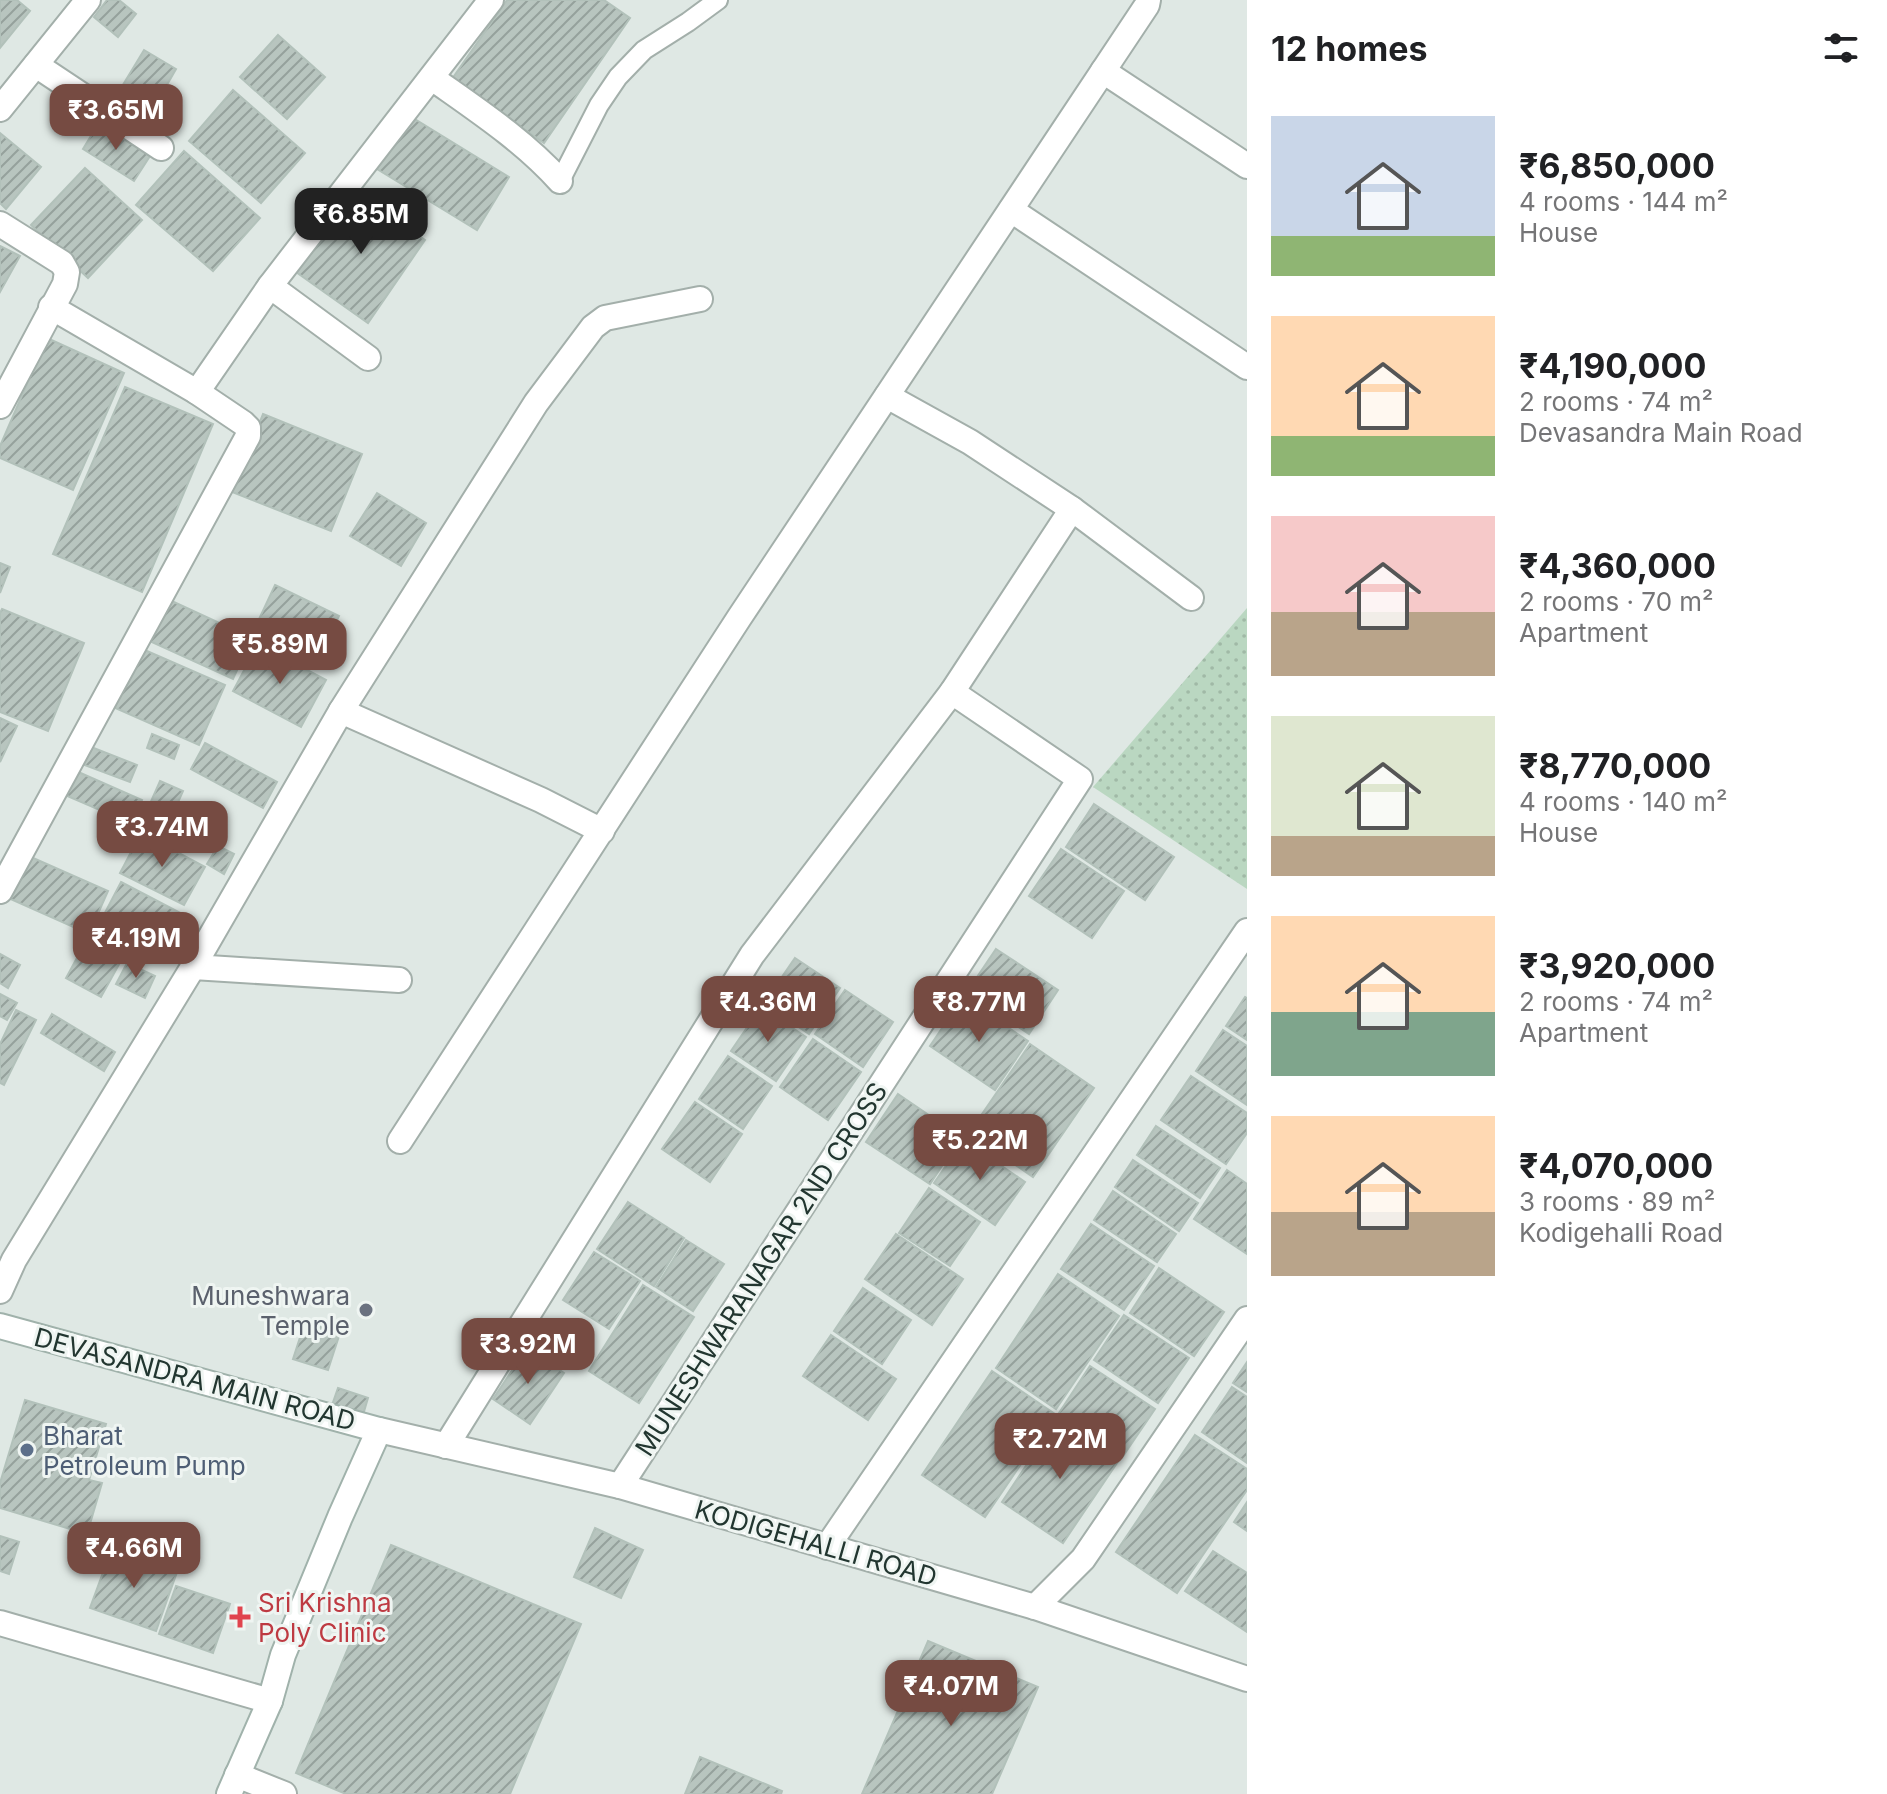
<!DOCTYPE html>
<meta charset="utf-8">
<style>
:root{--surface:#fff;--page:#f6f6f6;--text:#202124;--muted:#757577;--accent:#764b42}
body{margin:0;font-family:Inter,sans-serif;background:var(--page);color:var(--text);height:100vh;display:flex;flex-direction:column;font-size:30px;white-space:nowrap}
*{box-sizing:border-box;margin:0}
p{font-size:26px;color:var(--muted)}
.icon{flex:none;width:44px;height:44px;fill:none;stroke:currentColor;stroke-width:2;stroke-linecap:round;stroke-linejoin:round}
.map{position:relative;flex:1;overflow:hidden}
.sheet{display:flex;flex-direction:column;background:var(--surface);width:640px}
.sheet>*{flex:none}
.price{position:absolute;translate:-50% -68px;padding:0 18px;border-radius:16px;background:var(--accent);color:#fff;font-size:26px;line-height:52px;filter:drop-shadow(0 2px 4px #0008)}
.price::after{content:'';position:absolute;left:50%;top:48px;width:24px;height:18px;margin-left:-12px;background:inherit;clip-path:polygon(0 0,100% 0,50% 100%)}
.price.current{background:#222;color:#fff}
ul{padding:0;list-style:none}
li{display:flex;align-items:center;gap:24px;height:200px;padding:0 24px}
li span{display:grid;place-items:center;flex:none;width:224px;height:160px;border-radius:0px;color:#555}
li>.icon{margin-inline-start:auto}
span .icon{width:96px;height:96px;fill:#fffc;stroke-width:1}
li b{font-size:34px}
h2{display:flex;justify-content:space-between;align-items:center;height:96px;padding:0 24px;font-size:34px}
main{display:flex;flex:1;min-height:0}
.map>svg:first-child{display:block}
.grass{fill:url(#grass-dots)}
.building{fill:url(#building-hatch);stroke:#b2c1ba;stroke-width:2}
.lines{fill:none;stroke-linecap:round;stroke-linejoin:round}
.service-casing{stroke:#a3afaa;stroke-width:22}
.minor-casing{stroke:#a3afaa;stroke-width:28}
.tertiary-casing{stroke:#a3afaa;stroke-width:28}
.secondary-casing{stroke:#a0b2ab;stroke-width:28}
.service{stroke:#fff;stroke-width:18}
.minor{stroke:#fff;stroke-width:24}
.tertiary{stroke:#fff;stroke-width:24}
.secondary{stroke:#fff;stroke-width:24}
.worship-dot{fill:#6b7280;stroke:#eff5f2;stroke-width:3}
.service-dot{fill:#5c6f8a;stroke:#eff5f2;stroke-width:3}
.health-dot{fill:#e0444e;stroke:#eff5f2;stroke-width:3}
.labels{text-anchor:middle;dominant-baseline:central;stroke-width:6;stroke-linejoin:round;paint-order:stroke}
.street-label{font-size:26px;fill:#223630;stroke:#eff5f2}
.worship-label{font-size:26px;fill:#5b616d;stroke:#eff5f2;text-anchor:end}
.service-label{font-size:26px;fill:#4e5e75;stroke:#eff5f2;text-anchor:start}
.health-label{font-size:26px;fill:#be3a42;stroke:#eff5f2;text-anchor:start}
</style>
<main>
<div class="map">
<svg width="1247" height="1794" viewBox="0 0 1247 1794">
<defs>
<pattern id="grass-dots" width="8" height="8" patternUnits="userSpaceOnUse" patternTransform="scale(2)"><rect width="8" height="8" fill="#bad7c1"/><path d="M2 2h.1M6 6h.1" fill="none" stroke="#a0b9a6" stroke-width="1.8" stroke-linecap="round"/></pattern>
<pattern id="building-hatch" width="6" height="6" patternUnits="userSpaceOnUse" patternTransform="scale(2)"><rect width="6" height="6" fill="#b8c5bf"/><path d="M-1 1l2-2M0 6l6-6M5 7l2-2" fill="none" stroke="#95a19c"/></pattern>
</defs>
<rect width="100%" height="100%" fill="#dfe8e4"/>
<path class="grass" d="M1247 608V889L1093 787Z"/>
<g class="building">
<path d="M0 0H17L30 11 0 48Z"/>
<path d="M107 0H119L136 14 118 37 94 17Z"/>
<path d="M507 0H604L630 18 544 143 452 79Z"/>
<path d="M278 35 325 77 287 119 240 77Z"/>
<path d="M144 50 176 69 145 123 112 103Z"/>
<path d="M233 90 305 153 261 203 189 141Z"/>
<path d="M405 113 509 177 477 230 372 166Z"/>
<path d="M99 123 150 156 134 181 83 149Z"/>
<path d="M0 133 41 167 6 209 0 203Z"/>
<path d="M184 151 260 218 213 271 136 205Z"/>
<path d="M85 168 142 220 88 278 31 225Z"/>
<path d="M353 190 425 240 368 323 296 272Z"/>
<path d="M0 246 20 256 0 292Z"/>
<path d="M47 338 124 373 73 490 0 458V446Z"/>
<path d="M125 387 213 424 142 592 53 554Z"/>
<path d="M263 414 362 454 331 531 232 492Z"/>
<path d="M377 493 426 523 401 566 350 536Z"/>
<path d="M0 563 10 567 0 593Z"/>
<path d="M275 585 339 616 316 663 253 632Z"/>
<path d="M163 597 252 638 233 679 143 638Z"/>
<path d="M2 609 84 643 48 731 0 712V613Z"/>
<path d="M258 644 326 680 301 727 233 691Z"/>
<path d="M140 648 225 685 199 745 113 707Z"/>
<path d="M0 718 17 726 0 762Z"/>
<path d="M152 734 179 745 174 759 147 748Z"/>
<path d="M205 743 277 782 263 808 191 769Z"/>
<path d="M86 745 137 765 130 782 79 763Z"/>
<path d="M76 771 142 800 132 824 65 795Z"/>
<path d="M160 781 183 791 168 825 145 815Z"/>
<path d="M1094 804 1174 857 1145 900 1066 847Z"/>
<path d="M141 833 205 867 184 905 120 873Z"/>
<path d="M218 846 234 854 224 874 207 864Z"/>
<path d="M1061 849 1124 891 1092 938 1029 896Z"/>
<path d="M24 854 108 891 89 934 6 897Z"/>
<path d="M121 882 188 917 165 961 98 926Z"/>
<path d="M86 941 122 959 101 997 66 978Z"/>
<path d="M996 949 1058 990 1029 1034 967 992Z"/>
<path d="M0 954 20 965 8 988 0 983Z"/>
<path d="M795 958 840 988 809 1034 764 1003Z"/>
<path d="M127 963 155 976 145 998 116 984Z"/>
<path d="M845 990 893 1022 863 1067 815 1034Z"/>
<path d="M0 994 17 1003 7 1020 0 1016Z"/>
<path d="M963 997 1028 1041 995 1090 930 1046Z"/>
<path d="M1245 997 1247 998V1040L1226 1026Z"/>
<path d="M761 1007 806 1037 776 1081 731 1051Z"/>
<path d="M16 1010 36 1020 4 1085 0 1083V1044Z"/>
<path d="M52 1014 115 1052 104 1071 41 1033Z"/>
<path d="M1223 1030 1247 1046V1105L1196 1071Z"/>
<path d="M813 1039 861 1072 828 1120 780 1087Z"/>
<path d="M1030 1044 1094 1088 1033 1177 969 1133Z"/>
<path d="M728 1056 772 1086 743 1129 699 1099Z"/>
<path d="M1191 1076 1247 1113V1133L1226 1164 1161 1120Z"/>
<path d="M898 1094 961 1137 930 1184 866 1142Z"/>
<path d="M695 1102 742 1134 710 1182 662 1149Z"/>
<path d="M1156 1126 1220 1168 1200 1198 1137 1155Z"/>
<path d="M964 1140 1025 1182 995 1225 934 1183Z"/>
<path d="M1133 1160 1198 1203 1179 1231 1115 1187Z"/>
<path d="M1227 1170 1247 1184V1254L1194 1219Z"/>
<path d="M929 1188 980 1222 950 1266 899 1233Z"/>
<path d="M1113 1191 1176 1234 1157 1262 1094 1220Z"/>
<path d="M628 1202 684 1238 654 1286 597 1249Z"/>
<path d="M1091 1224 1154 1266 1124 1310 1061 1269Z"/>
<path d="M896 1234 963 1279 932 1325 865 1279Z"/>
<path d="M686 1240 724 1264 693 1311 656 1287Z"/>
<path d="M594 1252 640 1281 609 1329 563 1300Z"/>
<path d="M1159 1268 1224 1312 1194 1356 1130 1313Z"/>
<path d="M1058 1274 1119 1316 1056 1409 996 1368Z"/>
<path d="M643 1285 694 1317 639 1403 589 1371Z"/>
<path d="M863 1288 911 1320 882 1364 834 1331Z"/>
<path d="M1124 1315 1189 1358 1158 1403 1094 1360Z"/>
<path d="M305 1322 340 1333 328 1370 293 1359Z"/>
<path d="M831 1335 896 1379 868 1420 803 1376Z"/>
<path d="M527 1348 564 1373 530 1424 493 1399Z"/>
<path d="M1247 1362V1392L1233 1383Z"/>
<path d="M1090 1366 1155 1409 1123 1456 1059 1413Z"/>
<path d="M992 1371 1055 1414 985 1517 922 1475Z"/>
<path d="M1232 1387 1247 1397V1463L1202 1432Z"/>
<path d="M338 1388 368 1398 363 1415 332 1405Z"/>
<path d="M25 1400 106 1424 89 1480 102 1483 87 1534 0 1508V1483Z"/>
<path d="M1057 1419 1119 1460 1063 1543 1002 1502Z"/>
<path d="M1195 1435 1247 1469V1490L1177 1593 1116 1552Z"/>
<path d="M1247 1502V1531L1234 1522Z"/>
<path d="M595 1528 643 1550 621 1598 574 1577Z"/>
<path d="M0 1536 19 1542 9 1574 0 1571Z"/>
<path d="M391 1545 581 1624 510 1794H346L296 1773Z"/>
<path d="M112 1548 177 1572 156 1631 90 1608Z"/>
<path d="M1213 1551 1247 1573V1632L1185 1591Z"/>
<path d="M176 1586 230 1604 213 1653 159 1634Z"/>
<path d="M928 1641 1038 1687 992 1794H862Z"/>
<path d="M700 1757 782 1791 781 1794H685Z"/>
</g>
<g class="lines">
<g class="service-casing">
<path id="service" d="M560 181 599 105 618 77 644 50 688 22 718 0"/>
</g>
<g class="minor-casing">
<g id="minor">
<path d="M36 65 161 148"/>
<path d="M1103 71 1247 166"/>
<path d="M432 78C477 110 523 140 560 181"/>
<path d="M0 109 88 0"/>
<path d="M1011 210 1247 367"/>
<path d="M0 224 62 263 67 272 65 284 0 406"/>
<path d="M270 286 368 358"/>
<path d="M197 392 270 286 491 0"/>
<path d="M1072 509 1191 598"/>
<path d="M341 711 541 800 602 831"/>
<path d="M0 891 248 436V428L243 423 197 392 51 307"/>
<path d="M193 967 399 980"/>
<path d="M400 1141 739 618 1147 5 1148 0"/>
<path d="M0 1291 14 1260 193 967 341 711 536 403 593 327 605 318 700 299"/>
<path d="M446 1446 752 955 952 692 1072 509 970 442 887 396"/>
<path d="M620 1486 1080 779 952 692"/>
<path d="M827 1547 1247 931"/>
<path d="M1035 1607 1083 1559 1247 1319"/>
<path d="M0 1623 270 1701"/>
<path d="M237 1775 284 1794"/>
</g>
</g>
<g class="tertiary-casing">
<path id="tertiary" d="M379 1430 620 1486 1035 1607 1247 1679"/>
</g>
<g class="secondary-casing">
<path id="secondary" d="M0 1326 379 1430 340 1517 283 1655 270 1701 229 1794"/>
</g>
<use href="#service" class="service"/>
<use href="#minor" class="minor"/>
<use href="#tertiary" class="tertiary"/>
<use href="#secondary" class="secondary"/>
</g>
<circle class="worship-dot" cx="366" cy="1310" r="8"/>
<circle class="service-dot" cx="27" cy="1450" r="8"/>
<path class="health-dot" d="M236 1605h8v8h8v8h-8v8h-8v-8h-8v-8h8z"/>
<g class="labels">
<g class="street-label">
<text transform="translate(761 1269) rotate(-57)">MUNESHWARANAGAR 2ND CROSS</text>
<text transform="translate(195 1379) rotate(15)">DEVASANDRA MAIN ROAD</text>
<text transform="translate(816 1543) rotate(16)">KODIGEHALLI ROAD</text>
</g>
<g class="worship-label">
<text x="350" y="1295">Muneshwara<tspan x="350" dy="30">Temple</tspan></text>
</g>
<g class="service-label">
<text x="43" y="1435">Bharat<tspan x="43" dy="30">Petroleum Pump</tspan></text>
</g>
<g class="health-label">
<text x="258" y="1602">Sri Krishna<tspan x="258" dy="30">Poly Clinic</tspan></text>
</g>
</g>
</svg>
<b class="price" style="left:116px;top:152px">₹3.65M</b>
<b class="price current" style="left:361px;top:256px">₹6.85M</b>
<b class="price" style="left:280px;top:686px">₹5.89M</b>
<b class="price" style="left:162px;top:869px">₹3.74M</b>
<b class="price" style="left:136px;top:980px">₹4.19M</b>
<b class="price" style="left:768px;top:1044px">₹4.36M</b>
<b class="price" style="left:979px;top:1044px">₹8.77M</b>
<b class="price" style="left:980px;top:1182px">₹5.22M</b>
<b class="price" style="left:528px;top:1386px">₹3.92M</b>
<b class="price" style="left:1060px;top:1481px">₹2.72M</b>
<b class="price" style="left:134px;top:1590px">₹4.66M</b>
<b class="price" style="left:951px;top:1728px">₹4.07M</b>
</div>
<section class="sheet">
<h2>12 homes<svg class="icon" aria-label="filters" viewBox="0 0 24 24"><path d="M4 7h16M4 17h16"/><circle cx="9" cy="7" r="2"/><circle cx="15" cy="17" r="2"/></svg></h2>
<ul>
<li><span style="background:linear-gradient(#c9d6e8 75%,#8fb573 0)"><svg class="icon" aria-label="home" viewBox="0 0 24 24"><path d="M3 11l9-7 9 7M6 9v11h12V9"/></svg></span><div><b>₹6,850,000</b><p>4 rooms · 144 m²</p><p>House</p></div></li>
<li><span style="background:linear-gradient(#ffd9b3 75%,#8fb573 0)"><svg class="icon" aria-label="home" viewBox="0 0 24 24"><path d="M3 11l9-7 9 7M6 9v11h12V9"/></svg></span><div><b>₹4,190,000</b><p>2 rooms · 74 m²</p><p>Devasandra Main Road</p></div></li>
<li><span style="background:linear-gradient(#f6c9c9 60%,#b9a48a 0)"><svg class="icon" aria-label="home" viewBox="0 0 24 24"><path d="M3 11l9-7 9 7M6 9v11h12V9"/></svg></span><div><b>₹4,360,000</b><p>2 rooms · 70 m²</p><p>Apartment</p></div></li>
<li><span style="background:linear-gradient(#dfe7d0 75%,#b9a48a 0)"><svg class="icon" aria-label="home" viewBox="0 0 24 24"><path d="M3 11l9-7 9 7M6 9v11h12V9"/></svg></span><div><b>₹8,770,000</b><p>4 rooms · 140 m²</p><p>House</p></div></li>
<li><span style="background:linear-gradient(#ffd9b3 60%,#7fa58c 0)"><svg class="icon" aria-label="home" viewBox="0 0 24 24"><path d="M3 11l9-7 9 7M6 9v11h12V9"/></svg></span><div><b>₹3,920,000</b><p>2 rooms · 74 m²</p><p>Apartment</p></div></li>
<li><span style="background:linear-gradient(#ffd9b3 60%,#b9a48a 0)"><svg class="icon" aria-label="home" viewBox="0 0 24 24"><path d="M3 11l9-7 9 7M6 9v11h12V9"/></svg></span><div><b>₹4,070,000</b><p>3 rooms · 89 m²</p><p>Kodigehalli Road</p></div></li>
</ul>
</section>
</main>
